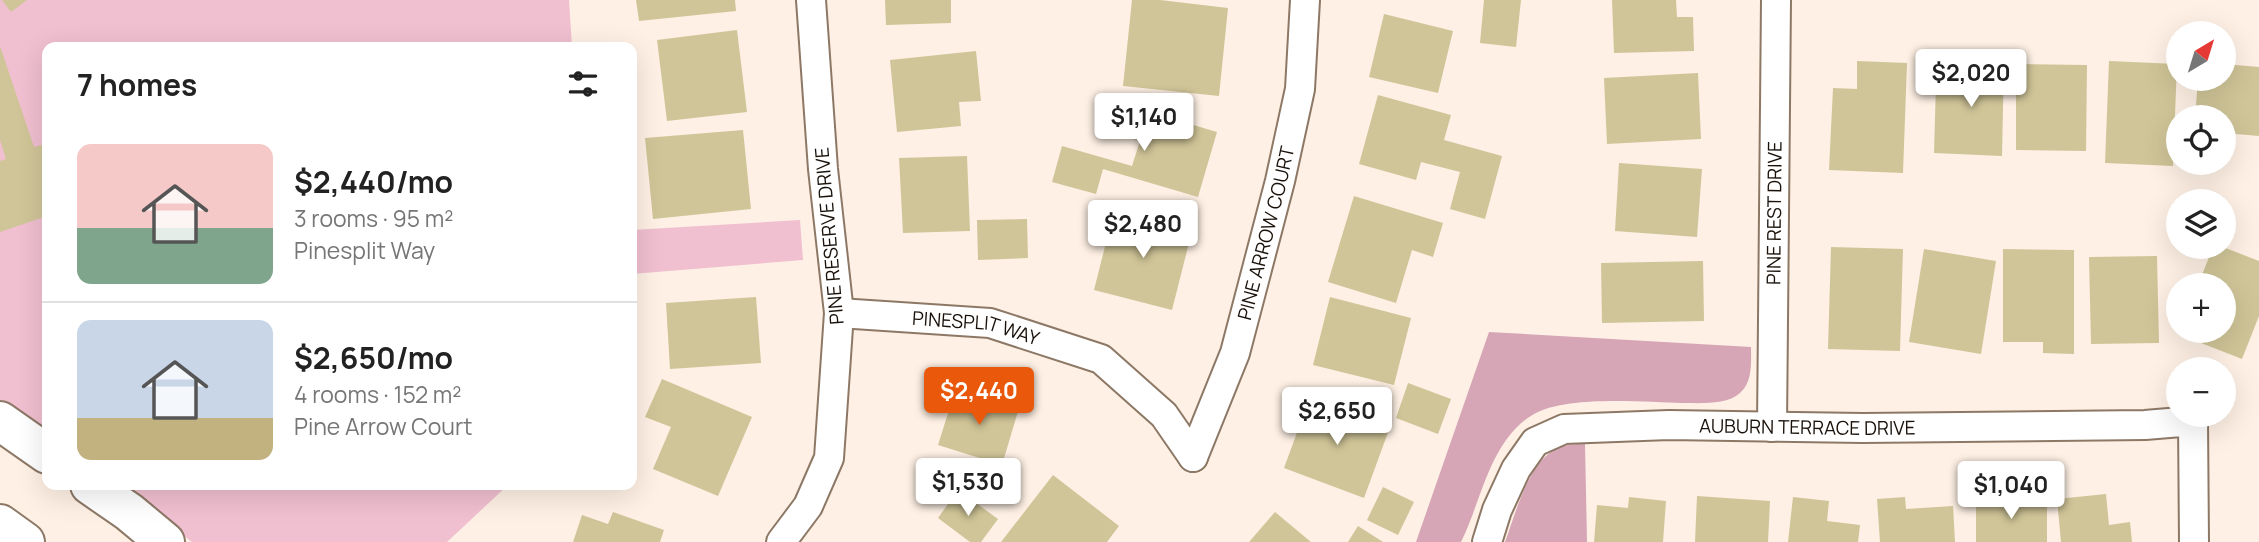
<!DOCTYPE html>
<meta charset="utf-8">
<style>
:root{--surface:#fff;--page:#f6f6f6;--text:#222;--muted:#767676;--line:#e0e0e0;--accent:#ea580c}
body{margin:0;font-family:Manrope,sans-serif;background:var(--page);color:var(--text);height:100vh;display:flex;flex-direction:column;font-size:26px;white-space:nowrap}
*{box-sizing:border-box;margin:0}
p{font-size:23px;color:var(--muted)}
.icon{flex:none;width:38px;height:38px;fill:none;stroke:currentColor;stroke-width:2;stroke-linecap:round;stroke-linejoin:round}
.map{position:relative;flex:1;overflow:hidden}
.sheet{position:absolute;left:42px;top:42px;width:595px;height:448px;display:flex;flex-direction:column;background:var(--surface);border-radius:14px;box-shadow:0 7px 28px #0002}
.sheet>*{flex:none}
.needle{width:46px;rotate:38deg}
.buttons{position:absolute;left:2166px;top:21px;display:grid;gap:14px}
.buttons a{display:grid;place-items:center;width:70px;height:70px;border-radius:50%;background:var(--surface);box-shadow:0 7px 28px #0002;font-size:35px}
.price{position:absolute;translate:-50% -60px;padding:0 16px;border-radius:7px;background:#fff;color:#222;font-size:23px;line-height:46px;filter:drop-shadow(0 2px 4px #0008)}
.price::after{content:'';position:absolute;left:50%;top:42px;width:21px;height:16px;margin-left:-10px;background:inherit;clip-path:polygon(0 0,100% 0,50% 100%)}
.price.current{background:var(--accent);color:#fff}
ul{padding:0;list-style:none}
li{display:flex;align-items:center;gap:21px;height:175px;padding:0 35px}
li+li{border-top:2px solid var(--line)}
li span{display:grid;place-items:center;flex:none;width:196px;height:140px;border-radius:14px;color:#555}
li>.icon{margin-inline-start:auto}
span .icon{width:84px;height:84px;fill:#fffc;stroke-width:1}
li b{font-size:30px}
h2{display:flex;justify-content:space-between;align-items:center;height:84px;padding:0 35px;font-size:30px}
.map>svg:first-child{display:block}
.green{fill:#f0bfd0}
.forest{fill:#d6a5b6}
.building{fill:#d0c598}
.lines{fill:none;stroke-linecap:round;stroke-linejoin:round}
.street-casing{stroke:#8d7866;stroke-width:32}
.secondary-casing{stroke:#8d7866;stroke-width:42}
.street{stroke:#fff;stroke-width:28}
.secondary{stroke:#fff;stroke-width:38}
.labels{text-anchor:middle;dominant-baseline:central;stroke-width:5;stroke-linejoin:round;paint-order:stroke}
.street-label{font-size:19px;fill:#19110a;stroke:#fff}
</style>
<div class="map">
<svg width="2259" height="542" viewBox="0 0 2259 542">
<rect width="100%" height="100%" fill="#fef0e4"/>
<g class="green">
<path d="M0 0H569L572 47H47V433L0 402Z"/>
<path d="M800 220 803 260 632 274V230Z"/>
<path d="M118 485H508L447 542H192Z"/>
</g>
<g class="forest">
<path d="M1489 332 1751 347C1751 361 1753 382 1740 393 1727 405 1700 403 1683 403 1645 402 1567 395 1534 414 1490 439 1482 500 1461 542H1416Z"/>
<path d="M1585 444 1587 542H1505C1516 513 1528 461 1558 448 1566 444 1577 444 1585 444Z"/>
</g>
<g class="building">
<path d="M2 0H27L11 12Z"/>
<path d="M636 0H735L736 11 639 21Z"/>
<path d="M885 0H951V23L886 25Z"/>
<path d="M1132 0H1160L1228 8 1219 96 1123 86Z"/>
<path d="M1484 0H1521L1516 47 1480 43Z"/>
<path d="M1612 0H1676L1677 17H1693L1694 51 1614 53Z"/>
<path d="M1384 14 1453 31 1438 93 1369 77Z"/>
<path d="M737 30 747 112 667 121 657 40Z"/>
<path d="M0 46 34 147 46 144 47 146V216L0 232V161L6 159 0 140Z"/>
<path d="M976 51 981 101 959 102 961 126 897 132 890 60Z"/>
<path d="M1954 58 2004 59 2002 156 1934 153 1936 82 1954 83Z"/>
<path d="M1857 61 1907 63 1903 173 1829 170 1833 88 1857 89Z"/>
<path d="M2109 61 2177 64 2173 166 2105 163Z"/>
<path d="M2016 64 2087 65 2086 151 2016 150Z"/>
<path d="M2224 64 2259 67V136L2224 133V117H2195L2198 79H2224Z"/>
<path d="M1698 73 1701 139 1607 144 1604 78Z"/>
<path d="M1378 95 1451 115 1444 140 1502 156 1485 219 1450 209 1460 172 1421 162 1416 180 1359 164Z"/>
<path d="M1109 100 1217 132 1198 197 1103 169 1096 194 1052 182 1062 146 1132 166 1140 141 1100 129Z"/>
<path d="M743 130 751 209 653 219 645 138Z"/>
<path d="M967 156 970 231 903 233 899 158Z"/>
<path d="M1619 163 1702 169 1697 237 1615 231Z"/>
<path d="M1354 196 1443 223 1433 257 1412 250 1396 303 1328 282Z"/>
<path d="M1114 211 1192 231 1172 310 1094 290Z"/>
<path d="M1027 219 1028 258 978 260 977 220Z"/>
<path d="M1831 247 1903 249 1900 351 1828 349Z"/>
<path d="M2213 247H2223L2259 261V316L2242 359 2178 334 2180 331H2224V285H2198Z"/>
<path d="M1924 249 1996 261 1981 354 1909 342Z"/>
<path d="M2003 249 2074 250V354L2043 353V342H2003Z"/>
<path d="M2157 256 2159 343 2091 344 2089 257Z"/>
<path d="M1703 261 1704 321 1602 323 1601 263Z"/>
<path d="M756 297 761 363 670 369 666 303Z"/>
<path d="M1330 297 1411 318 1394 385 1313 365Z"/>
<path d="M662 379 752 417 718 496 653 469 671 427 645 417Z"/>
<path d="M1408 383 1451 399 1438 434 1396 418Z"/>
<path d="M956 388 1019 408 1002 465 938 445Z"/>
<path d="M1310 397 1390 427 1364 498 1284 468Z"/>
<path d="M1053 475 1119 526 1107 542H1001Z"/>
<path d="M1383 487 1414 502 1398 535 1367 520Z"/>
<path d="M958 490 998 519 981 542H970L938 518Z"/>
<path d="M2106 494 2109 525 2130 522 2132 542H2061L2057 499Z"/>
<path d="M1697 496 1770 501 1768 542H1695Z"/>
<path d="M1629 497 1666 501 1663 542H1594L1597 505 1628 508Z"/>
<path d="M1793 497 1829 501 1827 521 1860 525 1858 542H1788Z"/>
<path d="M1905 497 1906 509 1953 506 1955 542H1880L1877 499Z"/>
<path d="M1976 499 2047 500V542H1976Z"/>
<path d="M613 512 664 530 660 542H573L582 515 608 524Z"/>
<path d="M1275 512 1311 542H1249Z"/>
<path d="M1358 526 1383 542H1348Z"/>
</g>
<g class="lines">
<g class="street-casing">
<g id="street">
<path id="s1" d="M839 313 990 323 1101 359 1164 415 1193 457"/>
<path id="s2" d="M1772 427 1776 0"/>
<path id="s3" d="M1193 457 1235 353 1280 181 1300 89 1305 0"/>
<path d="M781 542 808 506 829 458 839 313 823 169 811 0"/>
<path id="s4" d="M1487 542 1497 510 1516 469 1535 442 1564 429 1669 425 1863 428 2145 425 2193 421 2194 542"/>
</g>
</g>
<g class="secondary-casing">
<g id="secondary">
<path d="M0 421 47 454"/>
<path d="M90 485 129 512 165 542"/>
<path d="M0 524 25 542"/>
</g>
</g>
<use href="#street" class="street"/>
<use href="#secondary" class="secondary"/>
</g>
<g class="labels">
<g class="street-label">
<text stroke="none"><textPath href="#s2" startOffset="214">PINE REST DRIVE</textPath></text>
<text stroke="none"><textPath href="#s3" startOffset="236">PINE ARROW COURT</textPath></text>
<text transform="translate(829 236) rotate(-95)">PINE RESERVE DRIVE</text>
<text stroke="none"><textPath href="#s1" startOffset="138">PINESPLIT WAY</textPath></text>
<text stroke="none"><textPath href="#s4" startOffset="387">AUBURN TERRACE DRIVE</textPath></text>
</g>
</g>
</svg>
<div class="buttons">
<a><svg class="needle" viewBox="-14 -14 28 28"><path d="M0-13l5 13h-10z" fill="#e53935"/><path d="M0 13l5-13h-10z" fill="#767676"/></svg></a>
<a><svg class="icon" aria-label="locate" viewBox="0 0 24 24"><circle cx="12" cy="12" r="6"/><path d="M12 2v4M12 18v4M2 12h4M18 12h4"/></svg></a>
<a><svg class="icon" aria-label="layers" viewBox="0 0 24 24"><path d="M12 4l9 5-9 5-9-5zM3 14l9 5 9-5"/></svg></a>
<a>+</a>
<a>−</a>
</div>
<b class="price" style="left:1971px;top:109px">$2,020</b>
<b class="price" style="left:1144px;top:153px">$1,140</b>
<b class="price" style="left:1143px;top:260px">$2,480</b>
<b class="price current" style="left:979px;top:427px">$2,440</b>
<b class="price" style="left:1337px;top:447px">$2,650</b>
<b class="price" style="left:968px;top:518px">$1,530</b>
<b class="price" style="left:2011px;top:521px">$1,040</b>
<section class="sheet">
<h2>7 homes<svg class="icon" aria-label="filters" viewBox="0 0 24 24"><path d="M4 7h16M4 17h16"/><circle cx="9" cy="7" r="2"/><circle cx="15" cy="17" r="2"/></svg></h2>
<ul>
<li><span style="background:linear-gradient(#f6c9c9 60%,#7fa58c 0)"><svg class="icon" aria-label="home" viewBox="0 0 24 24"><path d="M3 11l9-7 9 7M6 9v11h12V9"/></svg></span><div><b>$2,440/mo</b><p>3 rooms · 95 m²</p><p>Pinesplit Way</p></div></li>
<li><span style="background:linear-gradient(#c9d6e8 70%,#c2b280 0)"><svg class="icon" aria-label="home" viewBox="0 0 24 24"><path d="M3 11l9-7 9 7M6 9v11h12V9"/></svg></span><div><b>$2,650/mo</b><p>4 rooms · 152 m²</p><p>Pine Arrow Court</p></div></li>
</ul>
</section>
</div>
